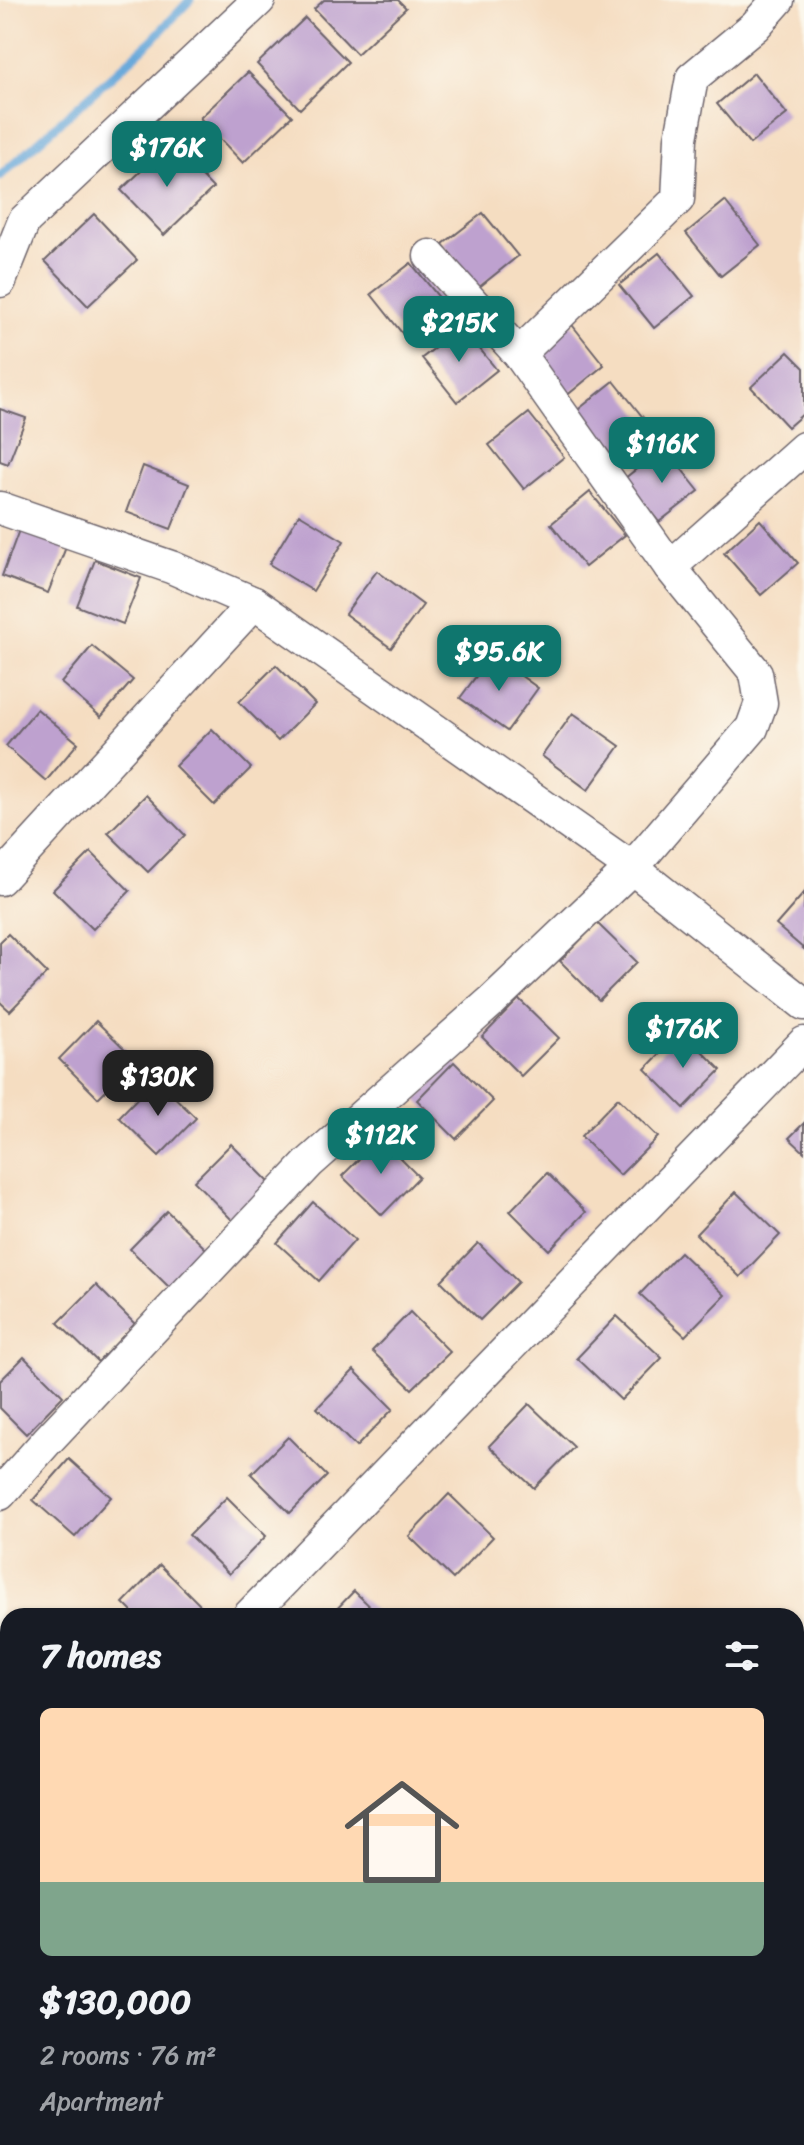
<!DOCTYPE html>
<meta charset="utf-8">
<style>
:root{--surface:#171b24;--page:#242831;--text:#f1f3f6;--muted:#9ea1a6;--accent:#0f766e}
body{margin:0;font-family:Sriracha,sans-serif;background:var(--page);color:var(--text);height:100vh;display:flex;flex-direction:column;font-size:30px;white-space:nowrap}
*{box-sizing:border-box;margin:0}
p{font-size:26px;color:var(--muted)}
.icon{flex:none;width:44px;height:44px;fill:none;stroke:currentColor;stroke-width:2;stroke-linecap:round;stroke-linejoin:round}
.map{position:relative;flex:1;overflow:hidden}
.drawer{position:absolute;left:0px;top:1608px;width:804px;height:538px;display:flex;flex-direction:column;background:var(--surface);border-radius:24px 24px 0 0;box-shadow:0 2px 6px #0004}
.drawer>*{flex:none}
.price{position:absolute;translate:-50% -68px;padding:0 18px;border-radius:16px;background:var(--accent);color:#fff;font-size:26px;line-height:52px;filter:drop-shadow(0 2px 4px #0008)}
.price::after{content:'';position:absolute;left:50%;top:48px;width:24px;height:18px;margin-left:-12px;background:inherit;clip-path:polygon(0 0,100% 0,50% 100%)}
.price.selected{background:#222;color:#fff}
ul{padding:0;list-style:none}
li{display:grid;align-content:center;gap:16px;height:424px;padding:0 40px}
li span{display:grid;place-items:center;height:248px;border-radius:12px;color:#555}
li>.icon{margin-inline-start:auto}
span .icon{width:144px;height:144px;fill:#fffc;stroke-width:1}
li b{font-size:34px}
h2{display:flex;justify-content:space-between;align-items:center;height:96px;padding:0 40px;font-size:34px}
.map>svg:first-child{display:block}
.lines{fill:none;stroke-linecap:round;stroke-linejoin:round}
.stream{stroke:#66a7da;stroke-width:9}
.building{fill:#bea1cf}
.minor-casing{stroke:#6c636a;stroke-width:35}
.minor{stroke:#fff;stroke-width:32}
</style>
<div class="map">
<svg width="804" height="2145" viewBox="0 0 804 2145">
<rect width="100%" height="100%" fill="#fbf7ec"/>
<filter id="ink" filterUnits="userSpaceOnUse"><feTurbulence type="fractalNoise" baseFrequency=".0125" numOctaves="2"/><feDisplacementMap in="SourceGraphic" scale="16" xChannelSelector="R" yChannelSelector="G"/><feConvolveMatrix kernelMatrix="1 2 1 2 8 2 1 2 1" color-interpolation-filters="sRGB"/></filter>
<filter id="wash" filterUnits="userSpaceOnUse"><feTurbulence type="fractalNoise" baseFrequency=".006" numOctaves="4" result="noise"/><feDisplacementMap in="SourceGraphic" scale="32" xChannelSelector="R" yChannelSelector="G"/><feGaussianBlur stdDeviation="1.8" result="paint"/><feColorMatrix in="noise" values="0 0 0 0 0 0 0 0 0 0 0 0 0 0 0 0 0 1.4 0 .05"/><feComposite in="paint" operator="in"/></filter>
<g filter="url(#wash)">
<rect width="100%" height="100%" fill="#f5ddc1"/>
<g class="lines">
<path class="stream" d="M0 176 152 40 190 0"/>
</g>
<g id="blocks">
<g class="building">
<path d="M324 0H398L406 8 357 54 314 9Z"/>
<path d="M305 18 348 62 300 109 257 64Z"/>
<path d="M248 72 292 116 243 163 200 118Z"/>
<path d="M754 73 787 114 750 144 717 104Z"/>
<path d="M170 144 213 188 164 235 121 190Z"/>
<path d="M725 201 760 245 721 276 686 233Z"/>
<path d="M483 213 518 256 478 288 443 244Z"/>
<path d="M94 214 137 260 88 306 45 261Z"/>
<path d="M659 253 694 296 654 328 619 285Z"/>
<path d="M411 263 446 306 406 338 371 294Z"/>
<path d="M569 321 604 365 565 397 530 353Z"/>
<path d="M462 327 497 370 457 402 422 358Z"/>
<path d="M788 352 804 368V413L788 427 751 387Z"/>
<path d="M614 381 649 425 609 457 574 413Z"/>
<path d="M0 409 26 418 8 464 0 461Z"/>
<path d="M529 413 564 457 524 489 489 445Z"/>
<path d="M664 447 699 491 659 522 624 479Z"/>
<path d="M143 466 189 484 171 529 126 512Z"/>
<path d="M590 492 625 535 585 567 551 524Z"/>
<path d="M299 514 344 541 313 591 269 564Z"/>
<path d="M760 520 798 563 761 595 724 553Z"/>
<path d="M19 530 66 547 48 593 2 576Z"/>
<path d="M95 560 141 578 123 624 77 606Z"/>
<path d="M377 571 423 605 391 648 345 614Z"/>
<path d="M92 646 133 680 101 717 61 683Z"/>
<path d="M492 655 538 688 507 731 460 698Z"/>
<path d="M276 665 315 704 278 741 239 702Z"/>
<path d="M37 709 78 743 46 781 6 746Z"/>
<path d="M573 713 620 746 588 790 542 756Z"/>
<path d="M212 729 251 768 214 805 175 766Z"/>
<path d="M146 795 185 835 148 872 108 833Z"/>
<path d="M91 852 130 891 93 929 53 890Z"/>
<path d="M804 893V949L776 925Z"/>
<path d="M597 923 637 962 599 1000 560 961Z"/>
<path d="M8 934 47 973 10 1011 0 1002V942Z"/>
<path d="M519 999 559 1038 521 1076 482 1037Z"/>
<path d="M96 1021 136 1060 98 1098 59 1059Z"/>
<path d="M682 1031 721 1070 684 1108 645 1069Z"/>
<path d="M454 1062 493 1101 456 1139 417 1100Z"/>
<path d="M156 1079 196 1118 159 1156 119 1117Z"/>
<path d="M618 1098 658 1137 620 1175 581 1136Z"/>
<path d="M804 1123V1152L789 1138Z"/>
<path d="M380 1138 419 1177 382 1215 342 1176Z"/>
<path d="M231 1144 270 1183 233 1221 194 1181Z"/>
<path d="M547 1173 586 1212 549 1250 510 1211Z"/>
<path d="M736 1192 780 1235 740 1277 696 1234Z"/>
<path d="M313 1202 355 1240 319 1281 277 1243Z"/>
<path d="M167 1211 207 1250 170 1288 130 1249Z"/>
<path d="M478 1243 518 1282 480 1320 441 1281Z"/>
<path d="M680 1252 725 1295 685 1336 640 1294Z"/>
<path d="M96 1285 135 1324 98 1362 58 1323Z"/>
<path d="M410 1312 450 1352 412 1389 372 1351Z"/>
<path d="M617 1316 662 1358 621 1400 577 1358Z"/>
<path d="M24 1357 63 1396 26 1434 0 1408V1381Z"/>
<path d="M354 1370 393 1409 356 1447 317 1408Z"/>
<path d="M529 1404 574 1447 534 1488 489 1446Z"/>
<path d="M288 1437 327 1476 290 1513 251 1474Z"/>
<path d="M69 1459 111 1497 75 1537 33 1500Z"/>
<path d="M449 1494 493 1537 453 1579 409 1536Z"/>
<path d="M227 1497 266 1536 229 1574 189 1535Z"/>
<path d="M160 1565 200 1605 189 1616H136L123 1603Z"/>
<path d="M354 1591 380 1616H330Z"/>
<path d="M804 1664V1705L796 1697V1672Z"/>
<path d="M8 1721V1774L0 1766V1730Z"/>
<path d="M796 1895 804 1903V1958L796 1967Z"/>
<path d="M8 1949V2004L0 1997V1958Z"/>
<path d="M350 2138H433L426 2145H358Z"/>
<path d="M541 2138H560L567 2145H534Z"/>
</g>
</g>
</g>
<g filter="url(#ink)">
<use href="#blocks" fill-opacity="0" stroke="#6c636a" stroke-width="2"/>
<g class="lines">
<g class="minor-casing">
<g id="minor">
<path d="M430 256 519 354"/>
<path d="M0 281 24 221 259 0"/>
<path d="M0 508 171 567 254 603 632 868 804 1004"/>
<path d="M670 567 804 448"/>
<path d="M0 879 254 603"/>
<path d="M0 1494 47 1441 309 1163 493 1000 632 868 752 728 761 703 756 673 670 567 519 354 678 199 681 138 692 78 755 26 778 0"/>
<path d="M249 1616 804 1043"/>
<path d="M796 1844 804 1836"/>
<path d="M0 1873 8 1865"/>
<path d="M489 2145 496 2138"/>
</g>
</g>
<use href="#minor" class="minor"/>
</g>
</g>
</svg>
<b class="price" style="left:167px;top:189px">$176K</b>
<b class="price" style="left:459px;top:364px">$215K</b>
<b class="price" style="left:662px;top:485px">$116K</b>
<b class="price" style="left:499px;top:693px">$95.6K</b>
<b class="price" style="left:683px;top:1070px">$176K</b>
<b class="price selected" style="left:158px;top:1118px">$130K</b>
<b class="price" style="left:381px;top:1176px">$112K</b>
<section class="drawer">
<h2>7 homes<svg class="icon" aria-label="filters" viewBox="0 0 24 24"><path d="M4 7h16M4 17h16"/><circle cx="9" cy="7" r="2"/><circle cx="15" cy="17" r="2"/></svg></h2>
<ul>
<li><span style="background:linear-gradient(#ffd9b3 70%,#7fa58c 0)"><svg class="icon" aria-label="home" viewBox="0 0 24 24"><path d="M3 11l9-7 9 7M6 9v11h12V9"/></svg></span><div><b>$130,000</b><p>2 rooms · 76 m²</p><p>Apartment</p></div></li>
</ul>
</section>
</div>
